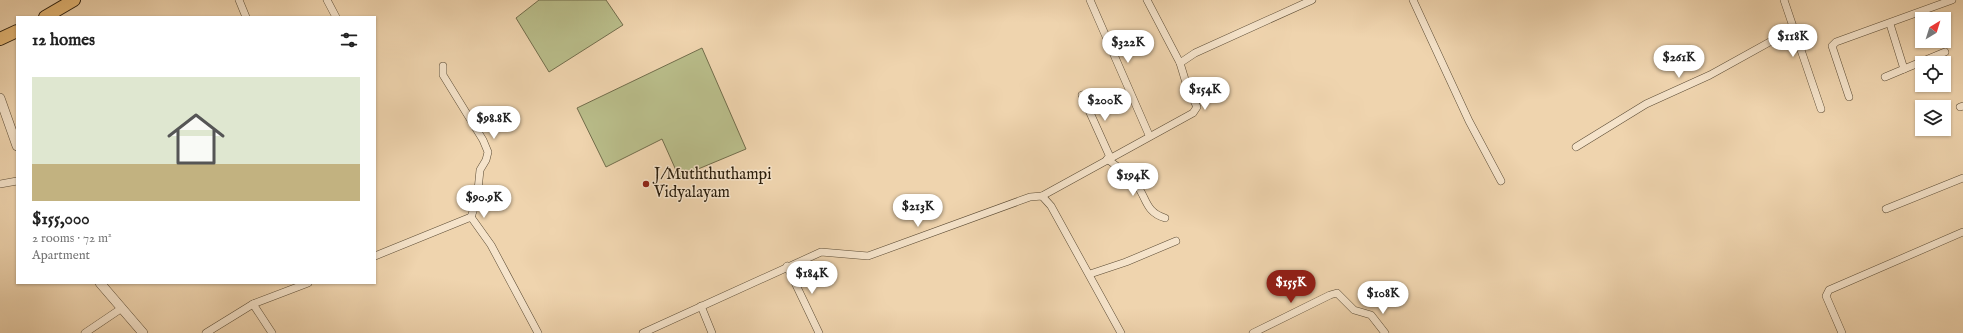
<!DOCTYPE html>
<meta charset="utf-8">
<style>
:root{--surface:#fff;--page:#f6f6f6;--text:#222;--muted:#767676;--accent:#8f2418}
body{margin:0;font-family:"IM FELL English",serif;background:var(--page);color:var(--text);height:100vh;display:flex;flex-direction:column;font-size:15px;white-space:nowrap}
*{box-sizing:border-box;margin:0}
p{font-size:13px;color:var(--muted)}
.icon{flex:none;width:22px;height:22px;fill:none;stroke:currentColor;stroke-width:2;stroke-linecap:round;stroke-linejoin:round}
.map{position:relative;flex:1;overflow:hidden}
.details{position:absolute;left:16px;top:16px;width:360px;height:268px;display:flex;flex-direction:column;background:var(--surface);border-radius:0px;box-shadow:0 1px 3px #0004}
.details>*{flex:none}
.needle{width:26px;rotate:38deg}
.fabs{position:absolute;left:1915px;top:12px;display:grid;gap:8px}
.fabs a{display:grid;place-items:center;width:36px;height:36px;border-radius:0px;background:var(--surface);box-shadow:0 1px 3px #0004;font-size:20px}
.price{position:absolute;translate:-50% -34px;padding:0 9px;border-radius:14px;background:#fff;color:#222;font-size:13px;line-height:26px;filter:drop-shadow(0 1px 2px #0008)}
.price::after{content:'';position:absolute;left:50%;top:24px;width:12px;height:9px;margin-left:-6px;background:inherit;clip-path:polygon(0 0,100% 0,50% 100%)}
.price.current{background:var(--accent);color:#fff}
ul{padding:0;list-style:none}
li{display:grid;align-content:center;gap:8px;height:212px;padding:0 16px}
li span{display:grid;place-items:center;height:124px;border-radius:0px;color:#555}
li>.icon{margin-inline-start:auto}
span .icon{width:72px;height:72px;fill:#fffc;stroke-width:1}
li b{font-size:17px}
h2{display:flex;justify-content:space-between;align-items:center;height:48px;padding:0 16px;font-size:17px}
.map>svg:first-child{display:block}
.green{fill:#b9bd8a;stroke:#726d4b}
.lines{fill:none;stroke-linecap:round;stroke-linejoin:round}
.minor-casing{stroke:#5b4b34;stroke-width:8}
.tertiary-casing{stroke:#5b4b34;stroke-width:10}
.primary-casing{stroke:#2a1d0c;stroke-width:14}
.minor{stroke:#f5e3ca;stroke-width:7}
.tertiary{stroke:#f5e3ca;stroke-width:9}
.primary{stroke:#e8ba77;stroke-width:12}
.poi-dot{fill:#8f2418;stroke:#f5e3ca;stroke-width:1.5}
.labels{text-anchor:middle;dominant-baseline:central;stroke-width:3;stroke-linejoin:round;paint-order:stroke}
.poi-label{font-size:16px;fill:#2a1d0c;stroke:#f5e3ca;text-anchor:start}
</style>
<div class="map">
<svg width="1963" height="333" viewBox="0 0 1963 333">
<rect width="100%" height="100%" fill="#efd4ae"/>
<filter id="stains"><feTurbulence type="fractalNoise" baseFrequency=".005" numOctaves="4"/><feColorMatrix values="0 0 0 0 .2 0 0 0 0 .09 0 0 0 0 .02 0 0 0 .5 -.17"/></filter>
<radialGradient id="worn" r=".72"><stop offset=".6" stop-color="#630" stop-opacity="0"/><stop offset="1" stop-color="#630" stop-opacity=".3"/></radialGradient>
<g class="green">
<path d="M539 0H606L623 25 549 72 516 18Z"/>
<path d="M702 48 746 149 679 177 662 139 606 167 577 108Z"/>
</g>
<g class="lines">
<g class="minor-casing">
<g id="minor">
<path d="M239 0 246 17"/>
<path d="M327 0 336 17"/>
<path d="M1090 0 1149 135"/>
<path d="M1147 0 1180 63"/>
<path d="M1413 0 1469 121 1501 181"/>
<path d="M1784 0 1821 109"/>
<path d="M443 66V75L483 140 488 152 486 160 480 170 477 200 471 217"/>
<path d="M1904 69 1945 52"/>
<path d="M1885 77 1904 69 1890 24"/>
<path d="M1082 95 1110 157"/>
<path d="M1849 97 1832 46 1836 42 1952 0"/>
<path d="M1960 107 1963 106"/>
<path d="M1576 147 1646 104 1710 75 1793 29"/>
<path d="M1107 159C1117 166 1128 174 1136 184 1147 198 1145 212 1165 218"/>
<path d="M0 184 17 181"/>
<path d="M1042 196 1193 113 1197 107 1187 86 1180 63 1195 53 1312 0"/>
<path d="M1886 209 1963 178"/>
<path d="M375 256 471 217 491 245 538 333"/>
<path d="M787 266 819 333"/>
<path d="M1090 274 1126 262 1176 241"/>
<path d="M253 304 272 333"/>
<path d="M701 306 712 333"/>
<path d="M85 333 122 308"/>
<path d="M206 333 253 304 308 283"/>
<path d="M643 333 821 252 868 256 1030 197 1042 196 1051 206 1121 333"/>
<path d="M1253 333 1330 295 1337 293 1354 310 1371 315 1385 333"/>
<path d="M1842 333 1826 296 1829 290 1963 232"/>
</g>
</g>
<g class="tertiary-casing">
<g id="tertiary">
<path d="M0 98 17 146"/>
<path d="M100 283 143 333"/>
</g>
</g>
<g class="primary-casing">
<g id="primary">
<path d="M45 17 74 0"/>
<path d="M0 39 17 31"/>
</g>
</g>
<use href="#minor" class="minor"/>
<use href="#tertiary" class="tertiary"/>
<use href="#primary" class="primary"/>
</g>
<circle class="poi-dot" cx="646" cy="184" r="4"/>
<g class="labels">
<g class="poi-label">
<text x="654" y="175">J/Muththuthampi<tspan x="654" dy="18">Vidyalayam</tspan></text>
</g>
</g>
<rect width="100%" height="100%" filter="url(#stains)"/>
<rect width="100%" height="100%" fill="url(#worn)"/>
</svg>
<div class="fabs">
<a><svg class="needle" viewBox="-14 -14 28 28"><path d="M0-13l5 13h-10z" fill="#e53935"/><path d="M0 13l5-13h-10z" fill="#767676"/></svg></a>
<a><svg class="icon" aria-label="locate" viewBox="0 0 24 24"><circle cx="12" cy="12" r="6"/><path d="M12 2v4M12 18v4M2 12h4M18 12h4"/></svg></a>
<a><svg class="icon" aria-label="layers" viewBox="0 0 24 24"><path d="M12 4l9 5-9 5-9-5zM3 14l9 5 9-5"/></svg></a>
</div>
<b class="price" style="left:1793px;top:58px">$118K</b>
<b class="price" style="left:1128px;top:64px">$322K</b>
<b class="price" style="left:1679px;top:79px">$261K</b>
<b class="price" style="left:1205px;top:111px">$154K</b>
<b class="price" style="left:1105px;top:122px">$200K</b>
<b class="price" style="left:494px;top:140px">$98.8K</b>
<b class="price" style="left:1133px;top:197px">$194K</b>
<b class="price" style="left:484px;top:219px">$90.9K</b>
<b class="price" style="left:918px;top:228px">$213K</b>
<b class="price" style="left:812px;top:295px">$184K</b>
<b class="price current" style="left:1291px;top:304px">$155K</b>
<b class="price" style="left:1383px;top:315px">$108K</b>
<section class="details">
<h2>12 homes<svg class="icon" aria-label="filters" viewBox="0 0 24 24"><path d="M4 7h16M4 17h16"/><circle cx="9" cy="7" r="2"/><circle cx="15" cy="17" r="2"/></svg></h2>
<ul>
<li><span style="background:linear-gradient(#dfe7d0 70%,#c2b280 0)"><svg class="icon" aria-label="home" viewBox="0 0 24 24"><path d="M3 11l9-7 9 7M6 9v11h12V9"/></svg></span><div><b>$155,000</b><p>2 rooms · 72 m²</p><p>Apartment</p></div></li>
</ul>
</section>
</div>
